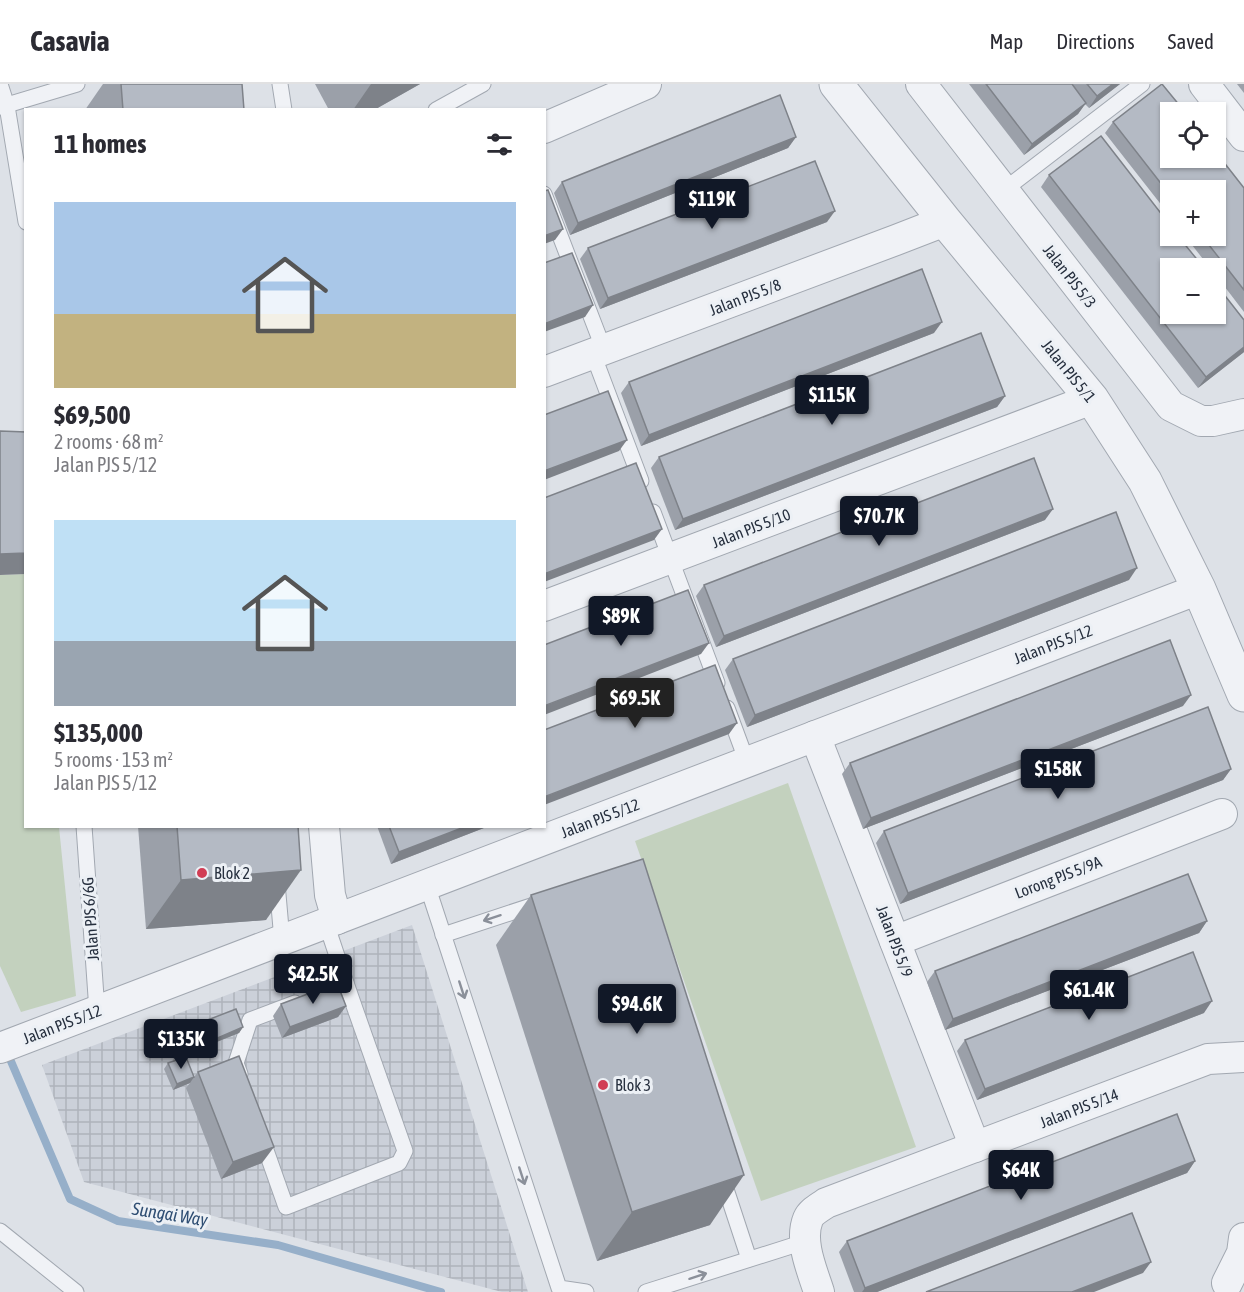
<!DOCTYPE html>
<meta charset="utf-8">
<style>
:root{--surface:#fff;--page:#f2f2f3;--text:#2b2b33;--muted:#7c7c81;--line:#e1e1e2;--accent:#111827}
body{margin:0;font-family:"Asap Condensed",sans-serif;background:var(--page);color:var(--text);height:100vh;display:flex;flex-direction:column;font-size:22px;white-space:nowrap}
*{box-sizing:border-box;margin:0}
p{font-size:20px;color:var(--muted)}
.icon{flex:none;width:33px;height:33px;fill:none;stroke:currentColor;stroke-width:2;stroke-linecap:round;stroke-linejoin:round}
.map{position:relative;flex:1;overflow:hidden}
.sheet{position:absolute;left:24px;top:24px;width:522px;height:720px;display:flex;flex-direction:column;background:var(--surface);border-radius:0px;box-shadow:0 2px 4px #0004}
.sheet>*{flex:none}
.fabs{position:absolute;left:1160px;top:18px;display:grid;gap:12px}
.fabs a{display:grid;place-items:center;width:66px;height:66px;border-radius:0px;background:var(--surface);box-shadow:0 2px 4px #0004;font-size:30px}
.price{position:absolute;translate:-50% -51px;padding:0 14px;border-radius:6px;background:var(--accent);color:#fff;font-size:20px;line-height:39px;filter:drop-shadow(0 2px 3px #0008)}
.price::after{content:'';position:absolute;left:50%;top:36px;width:18px;height:14px;margin-left:-9px;background:inherit;clip-path:polygon(0 0,100% 0,50% 100%)}
.price.current{background:#222;color:#fff}
ul{padding:0;list-style:none}
li{display:grid;align-content:center;gap:12px;height:318px;padding:0 30px}
li span{display:grid;place-items:center;height:186px;border-radius:0px;color:#555}
li>.icon{margin-inline-start:auto}
span .icon{width:108px;height:108px;fill:#fffc;stroke-width:1}
li b{font-size:26px}
h2{display:flex;justify-content:space-between;align-items:center;height:72px;padding:0 30px;font-size:26px}
header{display:flex;align-items:center;gap:36px;box-sizing:border-box;height:84px;padding:0 30px;background:var(--surface);border-bottom:2px solid var(--line)}
header strong{font-size:28px}
nav{display:flex;gap:33px;margin-inline-start:auto;font-size:21px}
.map>svg:first-child{display:block}
.industrial{fill:url(#industrial-grid)}
.green{fill:#c3d1be}
.lines{fill:none;stroke-linecap:round;stroke-linejoin:round}
.stream{stroke:#96afc9;stroke-width:8}
.service-casing{stroke:#a2a8b1;stroke-width:17}
.minor-casing{stroke:#a2a8b1;stroke-width:32}
.tertiary-casing{stroke:#a2a8b1;stroke-width:35}
.service{stroke:#f0f2f6;stroke-width:15}
.minor{stroke:#f0f2f6;stroke-width:30}
.tertiary{stroke:#f0f2f6;stroke-width:33}
.wall{fill:#9ba0a9}
.shaded-wall{fill:#7e8289}
.building{fill:#b4bac4;stroke:#7e8289;stroke-width:1.5}
.oneway{stroke:#8b909a}
.poi-dot{fill:#d13d54;stroke:#ecf0f5;stroke-width:2}
.labels{text-anchor:middle;dominant-baseline:central;stroke-width:6;stroke-linejoin:round;paint-order:stroke}
.street-label{font-size:16px;fill:#262f3e;stroke:#ecf0f5}
.poi-label{font-size:16px;fill:#262f3e;stroke:#ecf0f5;text-anchor:start}
.water-label{font-size:18px;font-style:italic;fill:#2f4e73;stroke:#ecf0f5}
</style>
<header>
<strong>Casavia</strong>
<nav><a>Map</a><a>Directions</a><a>Saved</a></nav>
</header>
<div class="map">
<svg width="1244" height="1208" viewBox="0 0 1244 1208">
<defs>
<pattern id="industrial-grid" width="8" height="8" patternUnits="userSpaceOnUse" patternTransform="scale(1.5)"><rect width="8" height="8" fill="#cbd0d9"/><path d="M0 4h8M4 0v8" fill="none" stroke="#aeb3bb"/></pattern>
</defs>
<rect width="100%" height="100%" fill="#dde1e7"/>
<path class="industrial" d="M412 841 528 1208H502L84 1098 42 981Z"/>
<g class="green">
<path d="M25 490 26 742 59 743 76 912 21 928 0 882V491Z"/>
<path d="M788 699 916 1063 761 1117 635 757Z"/>
</g>
<g class="lines">
<path class="stream" d="M7 968 70 1115 118 1137 278 1161 441 1208"/>
<g class="service-casing">
<g id="service">
<path d="M0 0 7 22 26 138"/>
<path d="M280 0 284 26"/>
<path d="M0 23 77 0"/>
<path d="M436 26 483 0"/>
<path d="M1004 106 1142 0"/>
<path d="M544 110 604 266"/>
<path d="M593 270 641 397"/>
<path d="M653 428 717 599"/>
<path d="M727 624 747 678"/>
<path d="M84 742 97 927"/>
<path d="M277 799 282 856"/>
<path d="M427 801 559 1204 586 1208"/>
<path d="M443 851 540 819"/>
<path d="M320 909 346 899"/>
<path d="M240 990 236 979 250 936 295 919"/>
<path d="M261 1052 286 1123 399 1079 405 1067 346 899 326 839"/>
<path d="M723 1096 749 1175"/>
<path d="M0 1147 76 1208"/>
<path d="M646 1208 804 1158"/>
</g>
</g>
<g class="minor-casing">
<g id="minor">
<path d="M921 0 1171 322 1201 337H1213L1244 330"/>
<path d="M1204 0 1244 52"/>
<path d="M544 44 646 0"/>
<path d="M544 288 896 156 945 137"/>
<path d="M544 522 1092 315"/>
<path d="M815 652 975 1063"/>
<path d="M324 742 330 811 337 835"/>
<path d="M895 857 1222 730"/>
<path d="M0 964 1199 505"/>
<path d="M1227 1199 1242 1169 1244 1154"/>
<path d="M819 1208C812 1186 799 1157 808 1135 811 1128 819 1124 826 1119L1208 975 1244 973"/>
</g>
</g>
<g class="tertiary-casing">
<path id="tertiary" d="M836 0 945 137 1092 315 1145 397 1199 505 1244 611"/>
</g>
<use href="#service" class="service"/>
<use href="#minor" class="minor"/>
<use href="#tertiary" class="tertiary"/>
</g>
<g class="wall">
<path d="M103 0H242L244 26H85Z"/>
<path d="M315 0H420L374 26H329Z"/>
<path d="M969 0H1120L1089 24 1085 20 1078 30 1024 71Z"/>
<path d="M1237 0H1244V9Z"/>
<path d="M1113 38 1244 104V228L1215 190V184H1210L1185 152H1215L1170 106V132L1105 49Z"/>
<path d="M796 53 788 64 570 151 554 109 562 98Z"/>
<path d="M1049 91 1244 236V268L1198 304 1041 103Z"/>
<path d="M827 138 600 225 580 175 588 164Z"/>
<path d="M934 249 641 362 621 309 629 298Z"/>
<path d="M1005 312 997 323 675 446 651 384 659 373Z"/>
<path d="M1045 436 716 563 696 512 704 501Z"/>
<path d="M1129 496 747 643 725 586 733 575Z"/>
<path d="M1183 622 863 745 842 690 850 679Z"/>
<path d="M1231 685 1223 696 900 820 876 759 884 747Z"/>
<path d="M138 742H298L266 836 146 845Z"/>
<path d="M377 742H489L391 780Z"/>
<path d="M531 811 710 1141 597 1177 496 861Z"/>
<path d="M1207 837 1199 849 945 946 927 898 935 887Z"/>
<path d="M281 920 346 922 338 933 282 954 273 932Z"/>
<path d="M1204 929 977 1016 957 967 965 956Z"/>
<path d="M205 937 243 943 239 949 209 961 201 943Z"/>
<path d="M168 979 194 993 198 988 262 1079 221 1095 186 1004 190 999 173 1006 164 985Z"/>
<path d="M1195 1077 1187 1089 877 1208H854L839 1168 847 1157Z"/>
</g>
<g class="shaded-wall">
<path d="M371 0H420L374 26H353Z"/>
<path d="M1113 0H1120L1089 24 1097 12Z"/>
<path d="M1086 19 1078 30 1024 71 1032 60Z"/>
<path d="M796 53 788 64 570 151 578 139Z"/>
<path d="M835 127 827 138 600 225 608 214Z"/>
<path d="M563 145 555 156 544 160V152Z"/>
<path d="M593 221 585 233 544 248V240Z"/>
<path d="M942 238 934 249 641 362 649 351Z"/>
<path d="M1244 263V268L1198 304 1206 293Z"/>
<path d="M1005 312 997 323 675 446 683 435Z"/>
<path d="M627 356 619 367 544 396V387Z"/>
<path d="M1053 425 1045 436 716 563 724 552Z"/>
<path d="M662 445 654 456 544 498V490Z"/>
<path d="M26 469V490L0 491V470Z"/>
<path d="M1137 484 1129 496 747 643 755 631Z"/>
<path d="M709 559 701 570 544 631V622Z"/>
<path d="M1191 611 1183 622 863 745 871 734Z"/>
<path d="M737 639 729 650 544 721V713Z"/>
<path d="M1231 685 1223 696 900 820 908 809Z"/>
<path d="M467 742H489L391 780 399 768Z"/>
<path d="M301 786 266 836 146 845 181 796Z"/>
<path d="M1207 837 1199 849 945 946 953 935Z"/>
<path d="M1212 917 1204 929 977 1016 985 1005Z"/>
<path d="M346 922 338 933 282 954 290 943Z"/>
<path d="M243 943 239 949 209 961 213 956Z"/>
<path d="M194 993 190 999 173 1006 177 1000Z"/>
<path d="M274 1063 262 1079 221 1095 233 1078Z"/>
<path d="M1195 1077 1187 1089 877 1208H862L865 1204Z"/>
<path d="M744 1091 710 1141 597 1177 632 1128Z"/>
<path d="M1151 1178 1143 1189 1094 1208H1072Z"/>
</g>
<g class="building">
<path d="M121 0H242L244 26H123Z"/>
<path d="M986 0H1072L1086 19 1032 60Z"/>
<path d="M1087 0H1113L1097 12Z"/>
<path d="M1162 0 1185 28H1170V74H1215V67L1244 104V206L1202 152H1215V106H1170V111L1113 38Z"/>
<path d="M780 11 796 53 578 139 562 98Z"/>
<path d="M1101 52 1170 141V152H1178L1204 184H1170V230H1215V199L1244 236V263L1206 293 1049 91Z"/>
<path d="M815 77 835 127 608 214 588 164Z"/>
<path d="M548 106 563 145 544 152V107Z"/>
<path d="M572 169 593 221 544 240V179Z"/>
<path d="M922 185 942 238 649 351 629 298Z"/>
<path d="M981 249 1005 312 683 435 659 373Z"/>
<path d="M608 307 627 356 544 387V331Z"/>
<path d="M0 347 26 348V469L0 470Z"/>
<path d="M1034 374 1053 425 724 552 704 501Z"/>
<path d="M636 379 662 445 544 490V414Z"/>
<path d="M1116 428 1137 484 755 631 733 575Z"/>
<path d="M688 506 709 559 544 622V561Z"/>
<path d="M1170 556 1191 611 871 734 850 679Z"/>
<path d="M715 581 737 639 544 713V646Z"/>
<path d="M1208 623 1231 685 908 809 884 747Z"/>
<path d="M177 742H298L301 786 181 796Z"/>
<path d="M389 742H467L399 768Z"/>
<path d="M643 775 744 1091 632 1128 531 811Z"/>
<path d="M1188 790 1207 837 953 935 935 887Z"/>
<path d="M1193 868 1212 917 985 1005 965 956Z"/>
<path d="M337 899 346 922 290 943 281 920Z"/>
<path d="M236 925 243 943 213 956 205 937Z"/>
<path d="M239 972 274 1063 233 1078 198 988Z"/>
<path d="M186 973 194 993 177 1000 168 979Z"/>
<path d="M1177 1030 1195 1077 865 1204 847 1157Z"/>
<path d="M1132 1129 1151 1178 1072 1208H926Z"/>
</g>
<defs><path id="oneway-shaft" d="M-6 0H5M1.5-3L5.5 0L1.5 3" fill="none" stroke-width="1.6" stroke-linecap="round" stroke-linejoin="round" transform="scale(1.5)"/></defs>
<g class="oneway">
<use href="#oneway-shaft" transform="translate(492 834) rotate(162)"/>
<use href="#oneway-shaft" transform="translate(462 906) rotate(72)"/>
<use href="#oneway-shaft" transform="translate(522 1092) rotate(72)"/>
<use href="#oneway-shaft" transform="translate(698 1192) rotate(-18)"/>
</g>
<g class="poi-dot">
<circle cx="202" cy="789" r="6"/>
<circle cx="603" cy="1001" r="6"/>
</g>
<g class="labels">
<g class="street-label">
<text transform="translate(1070 192) rotate(52)">Jalan PJS 5/3</text>
<text transform="translate(745 213) rotate(-21)">Jalan PJS 5/8</text>
<text transform="translate(1069 287) rotate(51)">Jalan PJS 5/1</text>
<text transform="translate(751 444) rotate(-21)">Jalan PJS 5/10</text>
<text transform="translate(1053 560) rotate(-21)">Jalan PJS 5/12</text>
<text transform="translate(600 734) rotate(-21)">Jalan PJS 5/12</text>
<text transform="translate(1058 793) rotate(-21)">Lorong PJS 5/9A</text>
<text transform="translate(90 835) rotate(-94)">Jalan PJS 6/6G</text>
<text transform="translate(895 857) rotate(69)">Jalan PJS 5/9</text>
<text transform="translate(62 940) rotate(-21)">Jalan PJS 5/12</text>
<text transform="translate(1079 1024) rotate(-21)">Jalan PJS 5/14</text>
</g>
<g class="poi-label">
<text x="214" y="789">Blok 2</text>
<text x="615" y="1001">Blok 3</text>
</g>
<g class="water-label">
<text transform="translate(170 1130) rotate(9)">Sungai Way</text>
</g>
</g>
</svg>
<div class="fabs">
<a><svg class="icon" aria-label="locate" viewBox="0 0 24 24"><circle cx="12" cy="12" r="6"/><path d="M12 2v4M12 18v4M2 12h4M18 12h4"/></svg></a>
<a>+</a>
<a>−</a>
</div>
<b class="price" style="left:712px;top:146px">$119K</b>
<b class="price" style="left:832px;top:342px">$115K</b>
<b class="price" style="left:879px;top:463px">$70.7K</b>
<b class="price" style="left:621px;top:563px">$89K</b>
<b class="price current" style="left:635px;top:645px">$69.5K</b>
<b class="price" style="left:1058px;top:716px">$158K</b>
<b class="price" style="left:313px;top:921px">$42.5K</b>
<b class="price" style="left:1089px;top:937px">$61.4K</b>
<b class="price" style="left:637px;top:951px">$94.6K</b>
<b class="price" style="left:181px;top:986px">$135K</b>
<b class="price" style="left:1021px;top:1117px">$64K</b>
<section class="sheet">
<h2>11 homes<svg class="icon" aria-label="filters" viewBox="0 0 24 24"><path d="M4 7h16M4 17h16"/><circle cx="9" cy="7" r="2"/><circle cx="15" cy="17" r="2"/></svg></h2>
<ul>
<li><span style="background:linear-gradient(#a9c7e8 60%,#c2b280 0)"><svg class="icon" aria-label="home" viewBox="0 0 24 24"><path d="M3 11l9-7 9 7M6 9v11h12V9"/></svg></span><div><b>$69,500</b><p>2 rooms · 68 m²</p><p>Jalan PJS 5/12</p></div></li>
<li><span style="background:linear-gradient(#bfe0f5 65%,#9aa5b1 0)"><svg class="icon" aria-label="home" viewBox="0 0 24 24"><path d="M3 11l9-7 9 7M6 9v11h12V9"/></svg></span><div><b>$135,000</b><p>5 rooms · 153 m²</p><p>Jalan PJS 5/12</p></div></li>
</ul>
</section>
</div>
